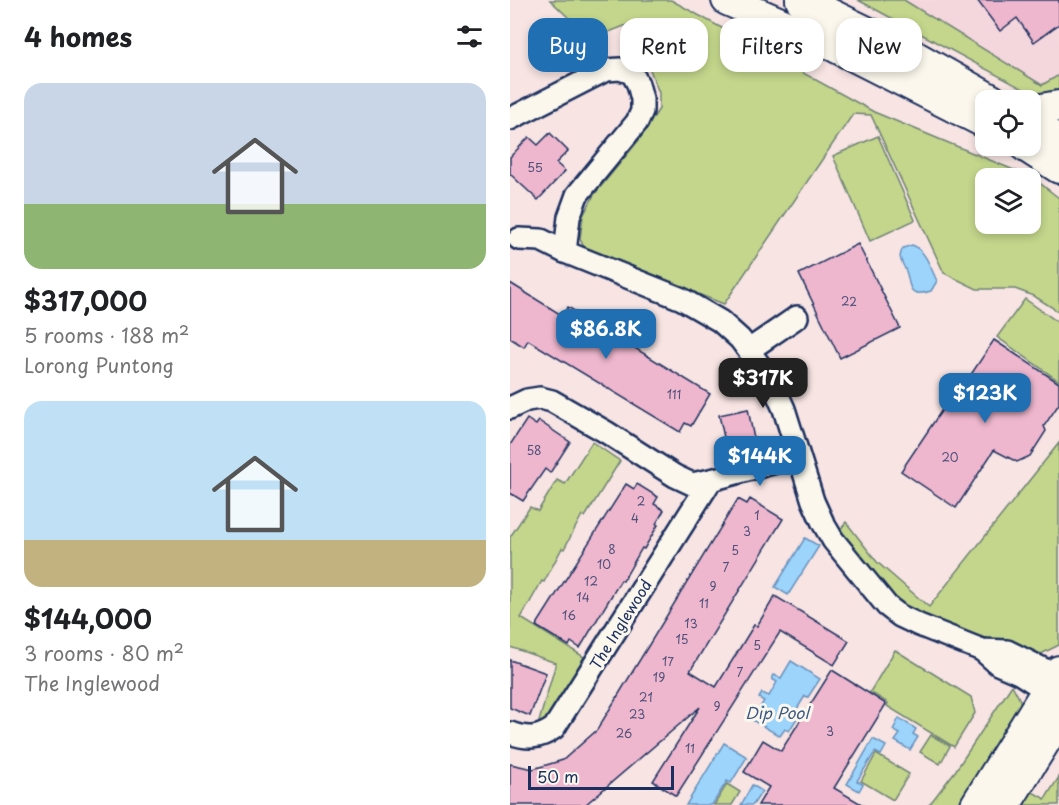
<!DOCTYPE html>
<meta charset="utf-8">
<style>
:root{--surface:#fff;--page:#f6f6f6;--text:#202124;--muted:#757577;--accent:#1f6fb2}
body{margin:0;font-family:"Playpen Sans",sans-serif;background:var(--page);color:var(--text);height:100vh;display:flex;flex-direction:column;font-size:22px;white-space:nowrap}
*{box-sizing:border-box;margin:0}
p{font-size:20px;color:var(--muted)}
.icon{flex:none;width:33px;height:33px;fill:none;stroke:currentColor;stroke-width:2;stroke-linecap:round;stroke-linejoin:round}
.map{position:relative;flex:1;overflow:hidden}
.panel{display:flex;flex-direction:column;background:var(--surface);width:510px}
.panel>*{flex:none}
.hud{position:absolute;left:18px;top:18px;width:441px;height:54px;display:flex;gap:12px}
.controls{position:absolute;left:465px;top:90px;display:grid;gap:12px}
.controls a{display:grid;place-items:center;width:66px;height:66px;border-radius:12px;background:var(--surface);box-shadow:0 3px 9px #0003;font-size:30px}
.scale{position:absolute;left:18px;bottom:15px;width:146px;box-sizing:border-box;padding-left:6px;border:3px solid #1b2f5e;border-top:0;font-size:16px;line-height:21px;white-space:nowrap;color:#1b2f5e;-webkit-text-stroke:4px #fbf7ec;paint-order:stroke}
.price{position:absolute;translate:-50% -51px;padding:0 14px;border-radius:12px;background:var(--accent);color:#fff;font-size:20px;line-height:39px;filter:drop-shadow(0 2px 3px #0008)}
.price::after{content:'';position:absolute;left:50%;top:36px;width:18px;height:14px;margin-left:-9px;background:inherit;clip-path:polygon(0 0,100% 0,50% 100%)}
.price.active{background:#222;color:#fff}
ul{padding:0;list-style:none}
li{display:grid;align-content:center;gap:12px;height:318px;padding:0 24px}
li span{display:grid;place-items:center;height:186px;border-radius:18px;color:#555}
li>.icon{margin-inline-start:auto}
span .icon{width:108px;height:108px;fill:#fffc;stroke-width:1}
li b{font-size:26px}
h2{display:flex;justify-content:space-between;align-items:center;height:72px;padding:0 24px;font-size:26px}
.chip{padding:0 21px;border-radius:18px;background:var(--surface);box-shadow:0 3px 9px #0003;font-size:21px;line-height:54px}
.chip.active{background:var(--accent);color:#fff}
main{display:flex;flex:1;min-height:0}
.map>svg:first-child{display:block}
.built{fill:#f4d6dd}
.green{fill:#c3d68b;stroke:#6f8274;stroke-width:1.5;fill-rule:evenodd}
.water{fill:#9cd4fc;stroke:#6892bd;stroke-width:1.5}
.building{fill:#eeb7ce;stroke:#1b2f5e;stroke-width:1.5}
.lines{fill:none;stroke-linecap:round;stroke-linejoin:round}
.street-casing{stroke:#1b2f5e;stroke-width:26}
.secondary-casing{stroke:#1b2f5e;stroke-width:34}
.street{stroke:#fbf7ec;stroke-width:21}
.secondary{stroke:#fbf7ec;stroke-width:30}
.labels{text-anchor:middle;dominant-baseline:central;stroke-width:6;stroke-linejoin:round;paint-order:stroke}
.number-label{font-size:12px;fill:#50517a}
.street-label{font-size:15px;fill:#1b2f5e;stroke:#fbf7ec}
.water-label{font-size:16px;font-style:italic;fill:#3b5886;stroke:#fbf7ec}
</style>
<main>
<section class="panel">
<h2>4 homes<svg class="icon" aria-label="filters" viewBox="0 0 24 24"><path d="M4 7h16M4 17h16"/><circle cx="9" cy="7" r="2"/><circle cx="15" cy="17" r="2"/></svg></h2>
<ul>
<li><span style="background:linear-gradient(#c9d6e8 65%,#8fb573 0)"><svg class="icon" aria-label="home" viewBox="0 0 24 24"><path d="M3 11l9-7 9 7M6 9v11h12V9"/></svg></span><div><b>$317,000</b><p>5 rooms · 188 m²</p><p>Lorong Puntong</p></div></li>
<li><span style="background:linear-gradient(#bfe0f5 75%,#c2b280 0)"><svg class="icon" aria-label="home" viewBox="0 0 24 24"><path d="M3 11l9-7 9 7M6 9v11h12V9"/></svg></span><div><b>$144,000</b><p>3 rooms · 80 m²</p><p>The Inglewood</p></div></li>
</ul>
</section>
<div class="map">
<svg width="549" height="805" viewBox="0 0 549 805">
<rect width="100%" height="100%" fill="#f7e4e3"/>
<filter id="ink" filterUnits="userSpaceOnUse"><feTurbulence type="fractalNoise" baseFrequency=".0167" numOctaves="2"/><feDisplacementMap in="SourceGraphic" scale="12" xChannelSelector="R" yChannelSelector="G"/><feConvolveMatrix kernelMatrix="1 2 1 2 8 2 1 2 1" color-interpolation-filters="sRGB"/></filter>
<g filter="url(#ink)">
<path class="built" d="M394 0H549V83L540 89Z"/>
<g class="green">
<path d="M40 0H161L364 112 523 178 549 198V312L524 296 505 289H467L434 273 361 115 343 114 214 304 76 251 70 239 73 216 84 195 129 140 149 109V93L122 23 81 39ZM476 178H520V224H476Z"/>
<path d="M348 0H394L532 85 549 75V90L529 93 515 90Z"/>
<path d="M368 136 405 220 360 241 323 156Z"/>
<path d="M515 299 549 323V381L487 337Z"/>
<path d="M82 442 110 461 75 517 72 515 54 549 52 548 34 582 32 581 11 618 74 657 37 722 28 725 46 663 0 647V537L20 507 28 511 47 480 55 484Z"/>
<path d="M549 443V645L527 656C486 642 413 624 381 597 363 581 344 552 328 533L336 522 367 562 419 607Z"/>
<path d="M385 650 461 697 465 713 444 747 377 706 378 703 360 692Z"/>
<path d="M502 685 510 700 511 715 455 805H419L446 770Z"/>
<path d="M421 735 440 746 430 764 410 752Z"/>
<path d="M366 754 399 774 383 800 351 781Z"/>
<path d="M549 777V805H512L521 791 535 799Z"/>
<path d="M217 784 230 792 222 805H204Z"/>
</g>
<g class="water">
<path d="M402 245C415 249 421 269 427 281L421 291C396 299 401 284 396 271 392 261 387 259 393 248Z"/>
<path d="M295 538 309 546 278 595 265 587Z"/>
<path d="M281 661 310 679 298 697 295 696 285 712 289 715 279 731 275 729 270 736 242 720 254 701 249 698 252 693 259 696 267 682 262 679 264 675 271 678Z"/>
<path d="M389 718 406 729 403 734 408 737 400 750 385 741 390 734 383 730Z"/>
<path d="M363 739 376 746 371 755 365 752 347 781 353 784 349 791 337 784Z"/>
<path d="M214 743 237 757 221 783 217 781 202 805H176Z"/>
<path d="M242 785 252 791 243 805H231Z"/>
</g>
<g class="building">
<path d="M467 0H549V24L524 42 507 18 490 31Z"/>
<path d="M40 133 58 151 46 163 55 171 28 200 0 174V157L19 137 28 145Z"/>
<path d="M348 244 390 328 330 358 289 274Z"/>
<path d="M0 283 53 316 58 307 200 394 181 426 175 423 170 432 18 340 14 347 0 338Z"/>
<path d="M484 340 549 383V404L534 426 536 431 520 456 507 462 484 450 446 508 391 471 448 386 452 388Z"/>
<path d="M238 409 246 449 218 455 209 415Z"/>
<path d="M17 419 26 425 29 421 60 442 40 473 35 469 13 501 0 493V445Z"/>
<path d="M116 484 124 489 127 484 148 497 144 504 154 510 146 524 148 525 134 549 132 548 113 581 111 580 70 648 61 642 59 646 26 626Z"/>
<path d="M228 499 237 504 240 499 273 519 180 671 206 687 244 625 247 626 265 596 339 641 324 665 270 632 166 796 143 781 190 707 75 805H0V764L23 769 53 760 87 730Z"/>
<path d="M0 660 36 673 20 716 0 708Z"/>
<path d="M322 670 376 704 324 788 353 805H248L259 787 234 772 253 740 271 751Z"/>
</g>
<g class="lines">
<g class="street-casing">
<g id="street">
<path d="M0 119 96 70 110 69 122 73 128 84 132 99V111L127 122 67 195 59 217 55 252"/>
<path d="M9 239 31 240 55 252 172 299 210 321 230 339 262 382 274 409 303 501 313 523 323 540 377 606 390 616 409 625 472 650 497 651 549 677"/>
<path d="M239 350 287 317"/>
<path d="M0 408 17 400 30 398 42 401 96 432 165 476 182 484 201 480 288 456"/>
<path d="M472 650 488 664 509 673 548 698"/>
<path d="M0 733C17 739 29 739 44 728L201 480"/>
</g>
</g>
<g class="secondary-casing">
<g id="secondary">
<path d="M217 0 326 47 476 123"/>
<path d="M291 0 392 49 482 100"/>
<path d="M520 111 549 106"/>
<path d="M520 123 549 141"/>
<path d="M515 146 549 168"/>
<path d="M466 805 549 671"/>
<path d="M495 805 549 719"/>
</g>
</g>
<use href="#street" class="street"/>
<use href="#secondary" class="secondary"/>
</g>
</g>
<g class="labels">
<g class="number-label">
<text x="25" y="167">55</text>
<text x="339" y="301">22</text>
<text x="164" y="394">111</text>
<text x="24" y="450">58</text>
<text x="440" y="457">20</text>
<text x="131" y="501">2</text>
<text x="247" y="515">1</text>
<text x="125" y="518">4</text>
<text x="237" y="531">3</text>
<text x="102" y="549">8</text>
<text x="225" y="550">5</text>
<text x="94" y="564">10</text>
<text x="216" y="567">7</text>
<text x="81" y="581">12</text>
<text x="203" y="586">9</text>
<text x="73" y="597">14</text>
<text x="194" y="603">11</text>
<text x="59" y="615">16</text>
<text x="181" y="623">13</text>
<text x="172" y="639">15</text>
<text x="247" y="645">5</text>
<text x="158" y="661">17</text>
<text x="230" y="672">7</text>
<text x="149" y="677">19</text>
<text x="136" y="697">21</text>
<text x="207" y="706">9</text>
<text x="127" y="714">23</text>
<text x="320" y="731">3</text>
<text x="114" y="733">26</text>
<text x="180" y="748">11</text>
</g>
<g class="street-label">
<text transform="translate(110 624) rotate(-58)">The Inglewood</text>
</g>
<g class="water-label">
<text x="267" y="712">Dip Pool</text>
</g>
</g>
</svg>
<div class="controls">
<a><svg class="icon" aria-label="locate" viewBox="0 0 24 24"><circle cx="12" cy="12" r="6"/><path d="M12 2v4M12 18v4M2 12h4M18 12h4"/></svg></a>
<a><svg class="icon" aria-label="layers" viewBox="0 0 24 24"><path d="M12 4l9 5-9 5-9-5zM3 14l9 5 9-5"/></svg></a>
</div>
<div class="scale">50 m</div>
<b class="price" style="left:96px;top:360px">$86.8K</b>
<b class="price active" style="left:253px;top:409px">$317K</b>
<b class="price" style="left:475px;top:424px">$123K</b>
<b class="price" style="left:250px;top:487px">$144K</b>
<div class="hud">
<a class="chip active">Buy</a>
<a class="chip">Rent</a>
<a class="chip">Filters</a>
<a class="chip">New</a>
</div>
</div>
</main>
